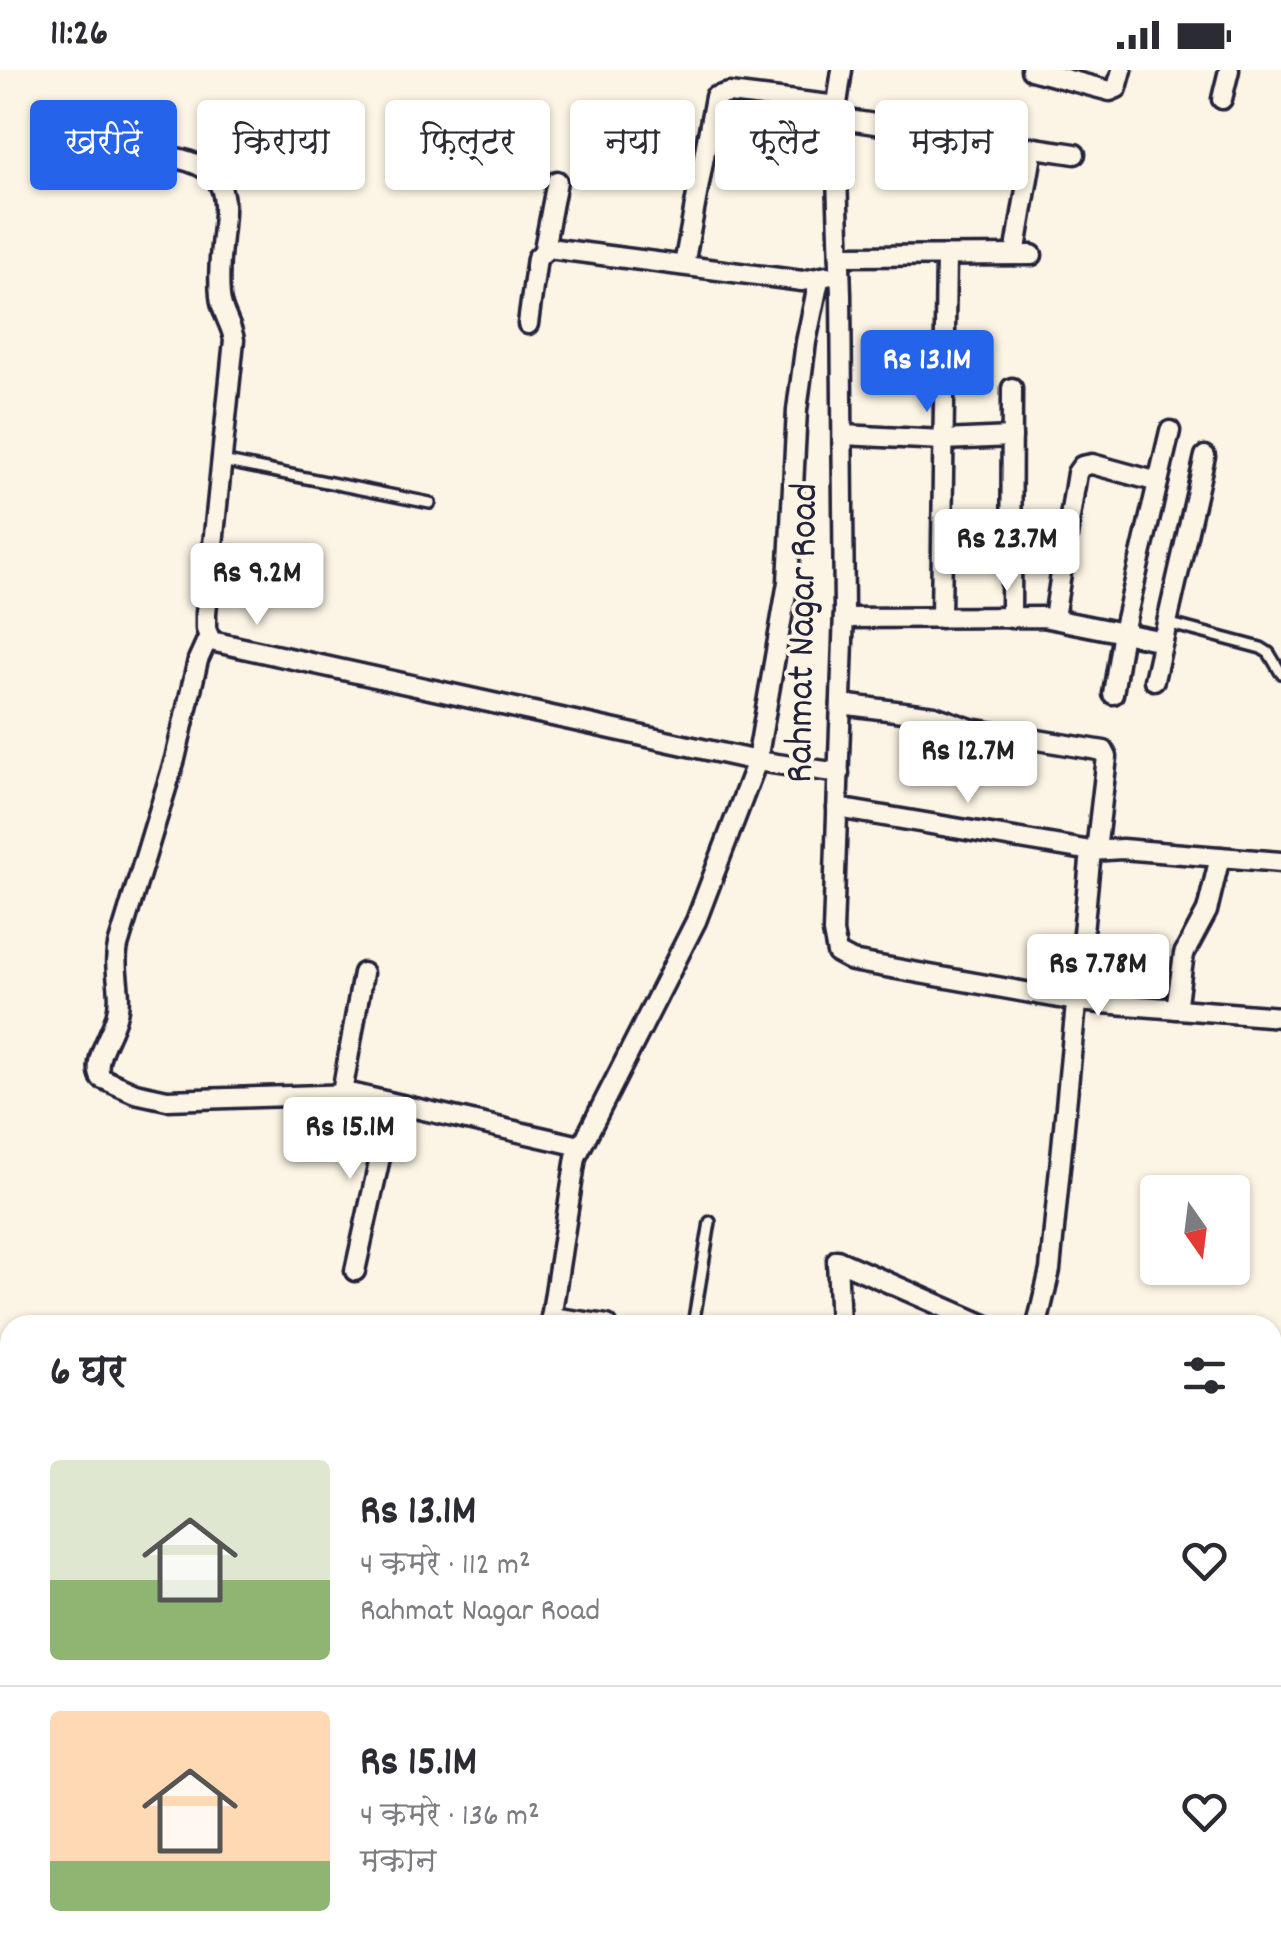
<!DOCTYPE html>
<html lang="hi">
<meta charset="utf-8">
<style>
:root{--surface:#fff;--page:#f7f7f7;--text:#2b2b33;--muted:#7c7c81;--line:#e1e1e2;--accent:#2563eb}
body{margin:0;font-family:Dekko,"Playpen Sans Deva",sans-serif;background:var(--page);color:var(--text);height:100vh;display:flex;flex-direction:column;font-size:38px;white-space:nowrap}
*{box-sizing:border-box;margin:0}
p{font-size:32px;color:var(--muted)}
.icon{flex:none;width:55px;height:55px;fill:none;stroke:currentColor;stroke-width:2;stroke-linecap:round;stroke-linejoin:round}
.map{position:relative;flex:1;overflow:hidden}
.sheet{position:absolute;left:0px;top:1245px;width:1282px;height:642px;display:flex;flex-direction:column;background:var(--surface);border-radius:30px 30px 0 0;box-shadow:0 2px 8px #0004}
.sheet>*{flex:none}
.hud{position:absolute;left:30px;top:30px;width:1222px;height:90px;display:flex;gap:20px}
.needle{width:65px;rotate:166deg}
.buttons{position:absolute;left:1140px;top:1105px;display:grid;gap:20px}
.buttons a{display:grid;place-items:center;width:110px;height:110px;border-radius:10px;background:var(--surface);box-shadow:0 2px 8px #0004;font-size:50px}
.price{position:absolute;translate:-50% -85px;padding:0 22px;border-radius:10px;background:#fff;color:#222;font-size:32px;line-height:65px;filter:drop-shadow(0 2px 5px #0008)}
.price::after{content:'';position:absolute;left:50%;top:60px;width:30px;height:22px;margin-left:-15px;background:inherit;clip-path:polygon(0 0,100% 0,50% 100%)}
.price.active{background:var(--accent);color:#fff}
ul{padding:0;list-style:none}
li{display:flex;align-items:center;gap:30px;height:250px;padding:0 50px}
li+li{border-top:2px solid var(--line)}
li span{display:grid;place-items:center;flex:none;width:280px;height:200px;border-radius:10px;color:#555}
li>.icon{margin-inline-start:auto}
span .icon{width:120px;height:120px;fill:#fffc;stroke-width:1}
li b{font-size:42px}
h2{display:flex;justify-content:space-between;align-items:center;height:120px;padding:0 50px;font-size:42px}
.tag{padding:0 35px;border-radius:10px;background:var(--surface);box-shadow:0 2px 8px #0004;font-size:35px;line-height:90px}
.tag.active{background:var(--accent);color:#fff}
.status{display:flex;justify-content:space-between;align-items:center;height:70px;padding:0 50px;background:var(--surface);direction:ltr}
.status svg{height:28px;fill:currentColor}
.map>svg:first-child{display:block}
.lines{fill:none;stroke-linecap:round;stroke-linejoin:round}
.service-casing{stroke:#22223b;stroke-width:16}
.minor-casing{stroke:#22223b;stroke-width:25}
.service{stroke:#fcf5e5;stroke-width:9}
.minor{stroke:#fcf5e5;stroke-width:18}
.labels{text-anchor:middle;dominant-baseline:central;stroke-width:8;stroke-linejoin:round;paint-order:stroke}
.street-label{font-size:40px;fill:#22223b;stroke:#fcf5e5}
</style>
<div class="status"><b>11:26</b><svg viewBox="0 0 49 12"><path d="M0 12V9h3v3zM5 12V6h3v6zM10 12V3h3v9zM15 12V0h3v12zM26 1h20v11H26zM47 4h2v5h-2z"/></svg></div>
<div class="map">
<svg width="1281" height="1887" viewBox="0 0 1281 1887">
<rect width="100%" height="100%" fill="#fcf5e5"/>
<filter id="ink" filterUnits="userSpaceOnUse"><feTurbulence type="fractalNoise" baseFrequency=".01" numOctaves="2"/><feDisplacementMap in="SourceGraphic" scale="20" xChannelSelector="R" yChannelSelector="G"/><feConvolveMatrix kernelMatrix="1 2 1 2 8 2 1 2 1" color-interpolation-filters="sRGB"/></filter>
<g filter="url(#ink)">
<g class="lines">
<g class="service-casing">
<g id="service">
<path d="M222 391 430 433"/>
<path d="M1167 553 1261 578 1269 583 1281 603"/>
<path d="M693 1255 710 1152"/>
</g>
</g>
<g class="minor-casing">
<g id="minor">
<path d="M842 0 835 48 841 224 844 541 833 862 837 883 852 891 1076 931 1281 947"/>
<path d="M1031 0 1110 21 1117 18 1122 0"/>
<path d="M1222 29 1229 0"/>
<path d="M835 48 1075 84"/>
<path d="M139 83C264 92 212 144 220 226 221 242 232 255 234 270L206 543V559L211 571 757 691 839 703"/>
<path d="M544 179 557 111"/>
<path d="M1015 185 1033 78"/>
<path d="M840 186 1032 185"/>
<path d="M684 195 715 27 729 23 838 36"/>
<path d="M528 254 537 188 548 178 802 211 827 206"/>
<path d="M843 365 943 370 1012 367"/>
<path d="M844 548 1043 547 1163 571"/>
<path d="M941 548 946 186"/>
<path d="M1011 548 1012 318"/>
<path d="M1054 548 1077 403 1082 396 1092 394 1158 412"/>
<path d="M208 568 198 590 175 689 118 876C112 900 124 922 116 947 111 966 92 990 101 1008L135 1023 167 1030 354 1024 580 1076"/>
<path d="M1154 610 1205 386"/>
<path d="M1113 624 1123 562 1170 361"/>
<path d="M841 634 934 646 971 659 1104 681 1107 687 1096 781"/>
<path d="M837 738 1091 781"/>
<path d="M1176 939 1184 884 1207 841 1220 787"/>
<path d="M342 1023 363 903"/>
<path d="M355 1201 392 1033"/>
<path d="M551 1247 607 1255"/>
<path d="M550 1255 576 1087 696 851 757 691 788 512 797 340 806 272 819 210"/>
<path d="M840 1255 837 1190 985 1255"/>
<path d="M1037 1255 1050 1200 1091 781 1122 779 1281 792"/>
<path d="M0 1328 7 1337 10 1368"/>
<path d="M0 1695 10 1698"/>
<path d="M1272 1809 1281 1810"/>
<path d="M0 1830 10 1831"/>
<path d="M437 1878V1887"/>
<path d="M863 1878V1887"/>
<path d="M106 1887V1878"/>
<path d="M312 1887 314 1878"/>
</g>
</g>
<use href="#service" class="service"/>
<use href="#minor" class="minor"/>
</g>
</g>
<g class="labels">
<g class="street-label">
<text transform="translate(805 563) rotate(-89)">Rahmat Nagar Road</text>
</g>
</g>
</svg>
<div class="buttons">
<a><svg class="needle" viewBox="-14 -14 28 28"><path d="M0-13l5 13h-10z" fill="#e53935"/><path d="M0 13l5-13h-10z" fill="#7c7c81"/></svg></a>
</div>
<b class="price active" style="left:927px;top:345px">Rs 13.1M</b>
<b class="price" style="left:1007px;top:524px">Rs 23.7M</b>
<b class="price" style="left:257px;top:558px">Rs 9.2M</b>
<b class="price" style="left:968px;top:736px">Rs 12.7M</b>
<b class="price" style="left:1098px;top:949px">Rs 7.78M</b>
<b class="price" style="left:350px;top:1112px">Rs 15.1M</b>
<div class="hud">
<a class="tag active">खरीदें</a>
<a class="tag">किराया</a>
<a class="tag">फ़िल्टर</a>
<a class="tag">नया</a>
<a class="tag">फ़्लैट</a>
<a class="tag">मकान</a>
</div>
<section class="sheet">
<h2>6 घर<svg class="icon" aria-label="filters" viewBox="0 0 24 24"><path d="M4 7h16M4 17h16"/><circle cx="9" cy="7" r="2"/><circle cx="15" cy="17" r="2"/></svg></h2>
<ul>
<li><span style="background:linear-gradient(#dfe7d0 60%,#8fb573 0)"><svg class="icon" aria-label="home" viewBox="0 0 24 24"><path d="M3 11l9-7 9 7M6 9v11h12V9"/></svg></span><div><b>Rs 13.1M</b><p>4 कमरे · 112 m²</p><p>Rahmat Nagar Road</p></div><svg class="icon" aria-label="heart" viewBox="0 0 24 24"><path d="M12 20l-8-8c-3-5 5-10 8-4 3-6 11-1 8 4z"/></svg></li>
<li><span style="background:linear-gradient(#ffd9b3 75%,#8fb573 0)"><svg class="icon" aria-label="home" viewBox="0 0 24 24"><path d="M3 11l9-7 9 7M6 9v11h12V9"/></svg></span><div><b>Rs 15.1M</b><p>4 कमरे · 136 m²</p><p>मकान</p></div><svg class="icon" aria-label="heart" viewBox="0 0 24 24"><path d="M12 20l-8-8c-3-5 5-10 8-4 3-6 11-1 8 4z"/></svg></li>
</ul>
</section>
</div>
